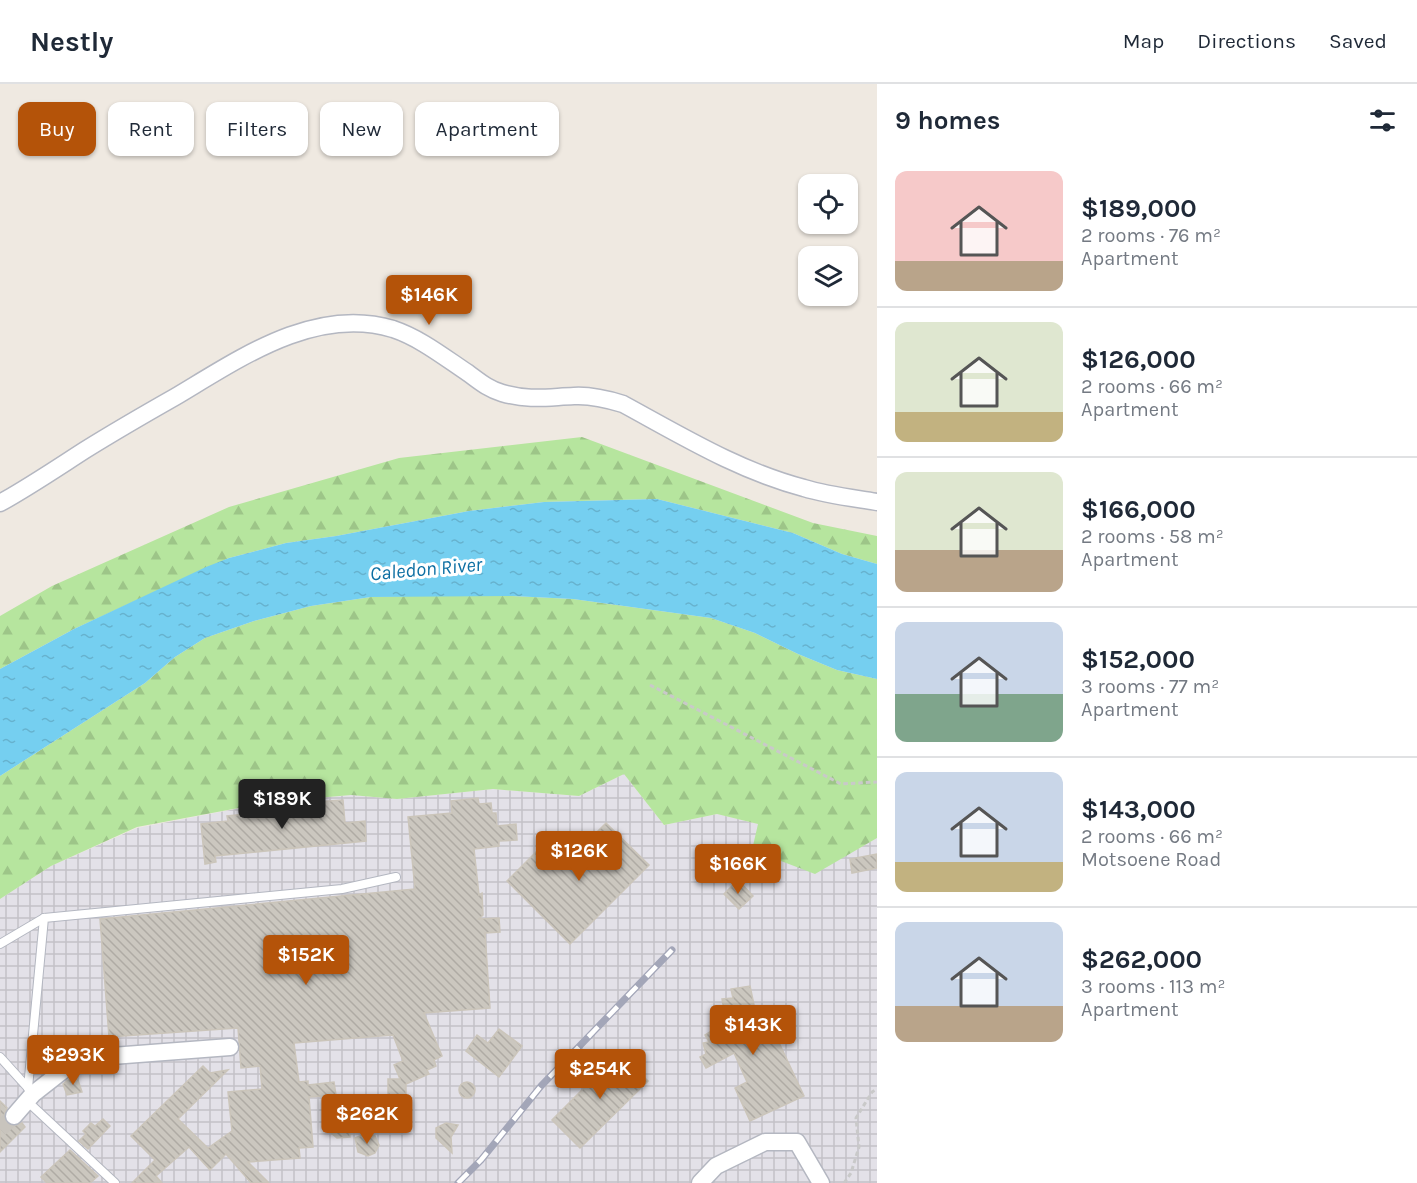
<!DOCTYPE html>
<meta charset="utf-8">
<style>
:root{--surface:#fff;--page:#f2f2f3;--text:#1f2937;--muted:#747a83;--line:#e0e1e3;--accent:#b45309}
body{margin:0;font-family:Karla,sans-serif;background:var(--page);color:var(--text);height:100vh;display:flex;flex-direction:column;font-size:22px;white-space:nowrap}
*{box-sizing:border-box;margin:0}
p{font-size:20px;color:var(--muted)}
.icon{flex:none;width:33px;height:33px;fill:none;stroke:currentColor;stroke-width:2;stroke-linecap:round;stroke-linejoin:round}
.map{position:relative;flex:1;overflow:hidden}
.drawer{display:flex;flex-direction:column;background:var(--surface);width:540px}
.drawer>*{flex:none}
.top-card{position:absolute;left:18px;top:18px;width:570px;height:54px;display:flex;gap:12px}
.tools{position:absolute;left:798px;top:90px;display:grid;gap:12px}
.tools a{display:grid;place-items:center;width:60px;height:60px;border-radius:12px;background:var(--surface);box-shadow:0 2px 4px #0004;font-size:30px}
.price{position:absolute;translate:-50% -51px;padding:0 14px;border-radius:6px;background:var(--accent);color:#fff;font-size:20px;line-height:39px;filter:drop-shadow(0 2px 3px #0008)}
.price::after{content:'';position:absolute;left:50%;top:36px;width:18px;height:14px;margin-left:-9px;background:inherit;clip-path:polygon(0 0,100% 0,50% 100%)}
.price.on{background:#222;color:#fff}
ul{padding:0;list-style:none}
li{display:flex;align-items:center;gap:18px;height:150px;padding:0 18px}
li+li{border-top:2px solid var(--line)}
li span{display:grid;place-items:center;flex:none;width:168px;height:120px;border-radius:12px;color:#555}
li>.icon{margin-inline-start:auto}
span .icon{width:72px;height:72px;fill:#fffc;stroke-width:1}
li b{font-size:26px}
h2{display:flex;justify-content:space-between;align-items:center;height:72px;padding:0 18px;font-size:26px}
.chip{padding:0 21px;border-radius:12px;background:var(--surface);box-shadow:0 2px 4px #0004;font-size:21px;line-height:54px}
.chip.on{background:var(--accent);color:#fff}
header{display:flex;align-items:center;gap:36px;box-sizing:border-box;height:84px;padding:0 30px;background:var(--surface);border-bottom:2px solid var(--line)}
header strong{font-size:28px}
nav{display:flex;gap:33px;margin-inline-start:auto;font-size:21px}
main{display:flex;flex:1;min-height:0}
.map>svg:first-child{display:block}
.industrial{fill:url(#industrial-grid)}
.forest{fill:url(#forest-firs)}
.water{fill:url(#water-ripples)}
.building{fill:url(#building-back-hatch);stroke:#cbc5ba;stroke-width:1.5}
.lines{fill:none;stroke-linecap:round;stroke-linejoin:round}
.minor-tunnel{stroke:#c8c4bd;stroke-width:16;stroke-dasharray:16 8;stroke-linecap:butt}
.service-casing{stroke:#b4b7c1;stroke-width:10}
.minor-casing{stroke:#b4b7c1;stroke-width:19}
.path{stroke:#c9c9c9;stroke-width:3;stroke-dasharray:4.5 3;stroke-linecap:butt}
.service{stroke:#fff;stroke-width:8}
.minor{stroke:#fff;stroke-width:16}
.rail-casing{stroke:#a3a6b8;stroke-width:7}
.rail{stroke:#fff;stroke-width:4.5;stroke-dasharray:14;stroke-linecap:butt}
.labels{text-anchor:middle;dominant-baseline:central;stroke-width:6;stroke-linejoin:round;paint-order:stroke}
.water-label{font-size:20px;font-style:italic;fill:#0d6fa3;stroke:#fff}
</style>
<header>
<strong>Nestly</strong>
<nav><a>Map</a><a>Directions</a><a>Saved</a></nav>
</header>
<main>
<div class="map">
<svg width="877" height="1099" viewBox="0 0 877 1099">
<defs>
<pattern id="industrial-grid" width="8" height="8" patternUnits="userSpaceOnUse" patternTransform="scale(1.5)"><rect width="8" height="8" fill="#e3e1e8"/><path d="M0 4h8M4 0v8" fill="none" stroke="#c3c1c7"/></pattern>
<pattern id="forest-firs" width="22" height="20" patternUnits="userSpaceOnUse" patternTransform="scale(1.5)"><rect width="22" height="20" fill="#b6e59e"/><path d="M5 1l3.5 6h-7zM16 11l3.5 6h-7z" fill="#9dc588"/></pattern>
<pattern id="water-ripples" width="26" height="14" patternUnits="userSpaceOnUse" patternTransform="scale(1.5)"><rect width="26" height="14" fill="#75cff0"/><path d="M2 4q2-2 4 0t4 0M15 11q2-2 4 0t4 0" fill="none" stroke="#66b2ce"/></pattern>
<pattern id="building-back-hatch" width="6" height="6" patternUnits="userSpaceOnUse" patternTransform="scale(1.5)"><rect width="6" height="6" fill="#cbc7bf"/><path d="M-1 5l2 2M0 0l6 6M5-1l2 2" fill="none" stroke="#afaba4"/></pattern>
</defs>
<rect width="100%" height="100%" fill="#efe9e1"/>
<path class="industrial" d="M624 690 664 741 717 730 758 740 815 789 877 754V1099H0V815L51 782 137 744 271 718 351 711 397 715 493 705 579 712Z"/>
<g class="forest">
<path d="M582 353 813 439 877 452V480L842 470 793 449 657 415 544 418 469 427 336 452 286 459 229 474 74 545 0 585V532L52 502 229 423 399 374Z"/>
<path d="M444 511 512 512 573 515 711 534 755 549 798 570 837 586 877 595V754L815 790 752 766 758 740 717 730 664 741 624 690 579 712 493 705 397 715 351 711 271 718 137 743 51 782 0 815V692L145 599 175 573 205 554 254 537 311 522 371 513Z"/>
</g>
<path class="water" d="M657 415 793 449 842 470 877 480V595L837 586 798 570 755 549 711 534 573 515 512 512 371 513 311 522 254 537 205 554 175 573 145 599 0 692V585L74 545 206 483 229 474 286 459 336 452 469 427 544 418Z"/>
<g class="building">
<path d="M478 714 479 720 491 719 492 729H496L497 742 516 740 517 756 499 757V762L474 765 479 811 482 809 483 831 479 835 499 834 500 848 485 849 490 924 424 929 442 972 434 976 436 982 427 986 429 990 406 1000V1030H388V995H400L394 981 403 977 393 951 294 959 299 998 308 997V1001L334 998 336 1011 309 1013 313 1063 299 1064 300 1074 248 1078 269 1099H251L226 1070 210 1086 189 1063 156 1092 162 1099H132L155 1076 131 1052 203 982 210 989 228 986 178 1035 208 1064 232 1047 228 1008 262 1005 260 982 241 984 238 944 109 953 100 835 415 805 408 733 452 729 451 717Z"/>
<path d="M343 716 345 739 365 737 366 757 215 772 216 778 205 780 201 740 228 737 227 732 256 729 257 734 285 731 284 720Z"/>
<path d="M606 739 649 781 570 860 507 797 538 766 559 786Z"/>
<path d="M877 770V784L852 789 850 775Z"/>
<path d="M738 796 753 812 739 825 724 810Z"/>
<path d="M750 902 757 935 766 931 804 1012 750 1037 735 1004 747 998 734 969 706 984 700 973 706 970 703 959 709 958 705 951 726 938 722 915 733 914 731 905Z"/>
<path d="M499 945 522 962 499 993 466 967 477 951 488 959Z"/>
<path d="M619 969 648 997 580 1064 552 1036Z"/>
<path d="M76 990 82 1008 67 1011 63 1000Z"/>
<circle cx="467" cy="1006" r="8"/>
<path d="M0 1017 7 1024 4 1031 7 1040 13 1042 22 1039 25 1043 0 1068Z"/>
<path d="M103 1035 110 1042 88 1065 79 1057 86 1050 83 1047 91 1039 95 1042Z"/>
<path d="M339 1036H343L349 1042 350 1053 337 1054 330 1048 332 1040Z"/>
<path d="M446 1039 458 1041 451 1053 452 1069 436 1054V1044Z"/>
<path d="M365 1050 375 1052 379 1061 375 1069 368 1072 358 1068 355 1054Z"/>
<path d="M70 1066 98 1092 90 1099H47L41 1093Z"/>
</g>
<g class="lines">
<path class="minor-tunnel" d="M0 1045 14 1032"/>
<g class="service-casing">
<g id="service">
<path d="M0 860 44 834"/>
<path d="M0 973 29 1005"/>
<path d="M28 1004 44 834 342 805 396 793"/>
<path d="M27 1017 115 1099"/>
</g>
</g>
<g class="minor-casing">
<g id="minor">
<path d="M0 419C29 403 57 384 85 366 114 348 145 330 175 313 239 275 315 221 393 245 420 254 444 273 468 289 479 297 488 305 502 309 529 317 548 313 574 312 591 311 607 315 623 320 682 352 739 387 804 404 827 411 853 414 877 418"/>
<path d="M14 1032 33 1010 70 981 99 973 230 963"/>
<path d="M700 1099 716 1082 765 1058H797L821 1099"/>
</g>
</g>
<g class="path">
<path d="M650 601 841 700 877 698"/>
<path d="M844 1099 851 1089 859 1063 856 1034 872 1008 877 1005"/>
</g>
<use href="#service" class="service"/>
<use href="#minor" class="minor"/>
<g class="rail-casing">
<path id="rail" d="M458 1099 481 1076 541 1002 672 866"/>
</g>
<use href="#rail" class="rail"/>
</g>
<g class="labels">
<g class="water-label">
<text transform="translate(426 485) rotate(-5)">Caledon River</text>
</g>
</g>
</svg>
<div class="tools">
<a><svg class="icon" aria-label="locate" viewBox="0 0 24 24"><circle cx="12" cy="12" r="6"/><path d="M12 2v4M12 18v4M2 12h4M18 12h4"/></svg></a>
<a><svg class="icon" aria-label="layers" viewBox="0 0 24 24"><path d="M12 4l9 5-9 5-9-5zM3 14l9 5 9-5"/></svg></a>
</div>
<b class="price" style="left:429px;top:242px">$146K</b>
<b class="price on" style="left:282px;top:746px">$189K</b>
<b class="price" style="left:579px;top:798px">$126K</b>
<b class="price" style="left:738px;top:811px">$166K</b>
<b class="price" style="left:306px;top:902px">$152K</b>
<b class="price" style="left:753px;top:972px">$143K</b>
<b class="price" style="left:73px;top:1002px">$293K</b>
<b class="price" style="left:600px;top:1016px">$254K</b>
<b class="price" style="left:367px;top:1061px">$262K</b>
<div class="top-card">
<a class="chip on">Buy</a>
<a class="chip">Rent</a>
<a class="chip">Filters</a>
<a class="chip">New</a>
<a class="chip">Apartment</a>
</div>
</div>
<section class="drawer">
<h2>9 homes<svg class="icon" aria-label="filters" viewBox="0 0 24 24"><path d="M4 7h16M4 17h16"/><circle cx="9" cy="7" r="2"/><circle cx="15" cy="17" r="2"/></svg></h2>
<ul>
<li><span style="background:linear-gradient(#f6c9c9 75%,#b9a48a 0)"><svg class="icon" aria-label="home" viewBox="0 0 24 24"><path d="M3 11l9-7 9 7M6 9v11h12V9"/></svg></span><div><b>$189,000</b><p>2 rooms · 76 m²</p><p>Apartment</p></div></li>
<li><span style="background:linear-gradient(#dfe7d0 75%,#c2b280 0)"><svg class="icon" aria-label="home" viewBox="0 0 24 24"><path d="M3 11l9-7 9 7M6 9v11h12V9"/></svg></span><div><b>$126,000</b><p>2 rooms · 66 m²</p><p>Apartment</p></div></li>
<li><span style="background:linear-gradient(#dfe7d0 65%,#b9a48a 0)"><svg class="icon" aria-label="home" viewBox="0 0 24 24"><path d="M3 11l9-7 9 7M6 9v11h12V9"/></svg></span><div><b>$166,000</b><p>2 rooms · 58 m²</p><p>Apartment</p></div></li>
<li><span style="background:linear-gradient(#c9d6e8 60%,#7fa58c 0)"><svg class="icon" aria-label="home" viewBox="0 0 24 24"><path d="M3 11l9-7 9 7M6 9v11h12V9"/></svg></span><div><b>$152,000</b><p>3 rooms · 77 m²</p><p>Apartment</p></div></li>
<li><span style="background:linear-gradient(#c9d6e8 75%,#c2b280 0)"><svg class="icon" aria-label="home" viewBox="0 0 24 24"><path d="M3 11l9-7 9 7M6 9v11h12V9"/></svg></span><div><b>$143,000</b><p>2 rooms · 66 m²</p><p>Motsoene Road</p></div></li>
<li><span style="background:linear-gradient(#c9d6e8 70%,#b9a48a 0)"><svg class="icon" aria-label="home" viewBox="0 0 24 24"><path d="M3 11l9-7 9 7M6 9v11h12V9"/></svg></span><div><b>$262,000</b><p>3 rooms · 113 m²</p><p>Apartment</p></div></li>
</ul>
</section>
</main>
